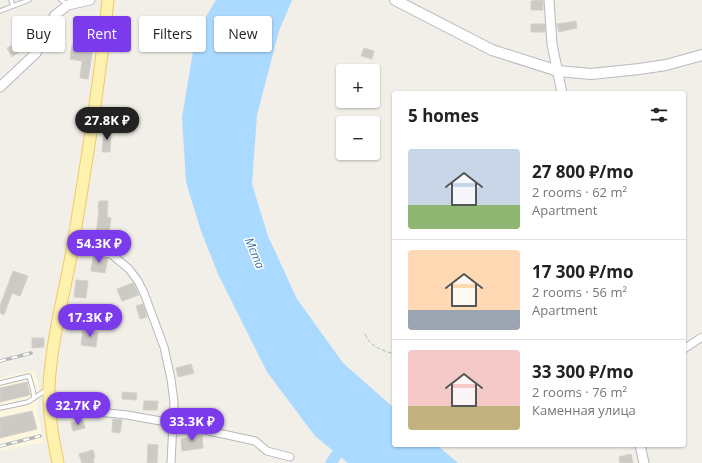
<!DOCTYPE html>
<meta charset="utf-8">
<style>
:root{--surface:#fff;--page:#f6f6f6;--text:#222;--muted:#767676;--line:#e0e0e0;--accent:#7c3aed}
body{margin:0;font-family:"Open Sans",sans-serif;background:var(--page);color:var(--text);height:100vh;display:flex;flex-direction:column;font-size:15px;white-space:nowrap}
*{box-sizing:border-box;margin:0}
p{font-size:13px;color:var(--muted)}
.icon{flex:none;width:22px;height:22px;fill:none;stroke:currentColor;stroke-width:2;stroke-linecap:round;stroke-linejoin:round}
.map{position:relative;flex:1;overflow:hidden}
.side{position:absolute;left:392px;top:91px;width:294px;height:356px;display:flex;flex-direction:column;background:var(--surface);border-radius:4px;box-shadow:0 1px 3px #0004}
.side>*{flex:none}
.top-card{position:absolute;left:12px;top:16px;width:320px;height:36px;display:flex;gap:8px}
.fabs{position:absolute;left:336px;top:64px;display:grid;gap:8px}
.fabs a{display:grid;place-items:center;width:44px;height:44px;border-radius:4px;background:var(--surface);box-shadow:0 1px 3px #0004;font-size:20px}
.price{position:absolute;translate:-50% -34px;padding:0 9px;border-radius:14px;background:var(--accent);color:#fff;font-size:13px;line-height:26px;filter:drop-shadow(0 1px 2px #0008)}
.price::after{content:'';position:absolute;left:50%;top:24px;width:12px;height:9px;margin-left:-6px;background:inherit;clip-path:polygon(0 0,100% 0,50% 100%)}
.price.on{background:#222;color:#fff}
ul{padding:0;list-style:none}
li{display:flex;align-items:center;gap:12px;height:100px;padding:0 16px}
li+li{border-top:1px solid var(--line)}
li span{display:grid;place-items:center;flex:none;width:112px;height:80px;border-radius:4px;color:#555}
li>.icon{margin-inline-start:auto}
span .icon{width:48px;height:48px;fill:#fffc;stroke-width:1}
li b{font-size:17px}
h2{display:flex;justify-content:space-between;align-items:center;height:48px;padding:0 16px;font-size:17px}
.pill{padding:0 14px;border-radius:4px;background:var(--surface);box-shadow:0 1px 3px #0004;font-size:14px;line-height:36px}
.pill.on{background:var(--accent);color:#fff}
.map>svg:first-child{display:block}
.commercial{fill:#fef7e0}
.water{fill:#aadaff}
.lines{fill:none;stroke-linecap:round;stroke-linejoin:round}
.river{stroke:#aadaff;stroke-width:11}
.building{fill:#cccac5;stroke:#d6d1c6}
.service-casing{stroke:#b5b8bc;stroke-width:5.5}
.minor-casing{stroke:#b5b8bc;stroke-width:9}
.tertiary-casing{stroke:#b5b8bc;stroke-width:11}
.secondary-casing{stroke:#b6babf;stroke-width:12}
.primary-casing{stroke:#f2c960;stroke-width:13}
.path{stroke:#9cc7a9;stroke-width:1;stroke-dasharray:4 2;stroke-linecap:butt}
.service{stroke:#fff;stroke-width:3.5}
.minor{stroke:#fff;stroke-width:7}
.tertiary{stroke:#fff;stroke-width:9}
.secondary{stroke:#fff;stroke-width:10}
.primary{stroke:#fff2af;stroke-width:11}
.rail-casing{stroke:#b6b7b8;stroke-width:3.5}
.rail{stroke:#fff;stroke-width:2;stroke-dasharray:6;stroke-linecap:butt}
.labels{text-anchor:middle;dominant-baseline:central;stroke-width:3;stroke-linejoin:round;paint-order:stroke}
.water-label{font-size:12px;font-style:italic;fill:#4174aa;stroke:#fff}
</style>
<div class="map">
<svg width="702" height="463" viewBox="0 0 702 463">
<rect width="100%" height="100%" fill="#f1efe8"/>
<path class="commercial" d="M35 370 39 388 37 410 44 442 0 451V378Z"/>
<path class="water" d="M216 0H292L279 31 257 115 252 184 268 236 297 299 343 363 394 408V445H437L458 463H348L315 436 267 372 218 274 201 231 186 182 182 117 196 34Z"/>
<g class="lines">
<path class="river" d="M331 463 345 442"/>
</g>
<g class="building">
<path d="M543 0V10H531V1Z"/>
<path d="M576 21 577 28 559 32 557 24Z"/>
<rect x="531" y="24" width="14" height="8"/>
<path d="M116 38 123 39 122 52 115 51Z"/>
<path d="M15 43 20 51 12 57 7 48Z"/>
<path d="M72 45 93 48 88 79 80 78 82 61 70 59Z"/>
<path d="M364 48 374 51 372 59 361 56Z"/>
<path d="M104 130 111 131 110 152H102Z"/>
<path d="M99 201H108L107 217 111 218 107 247 95 245 99 209H98Z"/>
<path d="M93 256 108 258 105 273 91 271Z"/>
<path d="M13 271 28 276 20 296 12 293 4 315 0 313V306Z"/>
<path d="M76 280 88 281 86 298 74 297Z"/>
<path d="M133 283 139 295 122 301 117 289Z"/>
<path d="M143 304 147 317 140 319 136 306Z"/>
<path d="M72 306 84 308 82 324 70 322Z"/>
<path d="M83 330 98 332 96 347 81 345Z"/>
<path d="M32 338H44V347L32 348Z"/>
<path d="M191 364 194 373 178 377 176 368Z"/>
<path d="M27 382 30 395 0 402V388Z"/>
<path d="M122 392 137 393 136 400 122 399Z"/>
<path d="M144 401H158L157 410H143Z"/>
<path d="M191 410 198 411V421L187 420V413H191Z"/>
<path d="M32 411 37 429 0 438V418Z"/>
<path d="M113 419 122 420 120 433 112 432Z"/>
<path d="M83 420 85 428 73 431 71 423Z"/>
<path d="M195 433 199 434V436L202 435 203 448 182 451 181 439 188 438V434Z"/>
<path d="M148 444 158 445 157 463H147Z"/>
<path d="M93 450 95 458H93L94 463H82L79 454Z"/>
<path d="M631 454 633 463H620L619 457Z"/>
</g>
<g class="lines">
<g class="service-casing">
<g id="service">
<path d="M11 0 13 6 29 0"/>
<path d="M61 0 67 4"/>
<path d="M0 11 13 6"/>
<path d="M0 383 29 376 33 390 34 398"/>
<path d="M0 408 28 402 46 390"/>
</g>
</g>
<g class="minor-casing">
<g id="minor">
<path d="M73 247 111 254 129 269 138 281 144 293 164 347 171 379 174 402 171 463"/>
<path d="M684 349 702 337"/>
<path d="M50 407 127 415 172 423 255 441 267 451 290 457"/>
</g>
</g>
<g class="tertiary-casing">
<g id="tertiary">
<path d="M549 0 552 44 562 93"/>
<path d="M0 87 36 53 55 15 68 5 90 0"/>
<path d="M640 445 644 463"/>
</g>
</g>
<g class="secondary-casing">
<path id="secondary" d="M395 0 492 50 558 71 591 74 639 69 666 65 702 55"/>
</g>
<g class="primary-casing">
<path id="primary" d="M58 463C53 439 48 412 49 388 51 340 65 292 73 245 86 164 100 82 108 0"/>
</g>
<path class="path" d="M365 334C370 347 382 350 394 354"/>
<use href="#service" class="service"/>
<use href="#minor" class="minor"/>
<use href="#tertiary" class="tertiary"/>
<use href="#secondary" class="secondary"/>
<use href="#primary" class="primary"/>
<g class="rail-casing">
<g id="rail">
<path d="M0 361 31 353"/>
<path d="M0 446 40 436"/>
</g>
</g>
<use href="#rail" class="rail"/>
</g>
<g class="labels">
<g class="water-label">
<text transform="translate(255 253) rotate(67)">Мста</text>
</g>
</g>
</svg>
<div class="fabs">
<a>+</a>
<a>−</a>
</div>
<b class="price on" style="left:107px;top:141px">27.8K ₽</b>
<b class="price" style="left:99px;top:264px">54.3K ₽</b>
<b class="price" style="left:90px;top:338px">17.3K ₽</b>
<b class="price" style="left:78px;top:426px">32.7K ₽</b>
<b class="price" style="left:192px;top:442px">33.3K ₽</b>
<div class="top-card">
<a class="pill">Buy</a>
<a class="pill on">Rent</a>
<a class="pill">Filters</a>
<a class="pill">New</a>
</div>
<section class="side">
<h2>5 homes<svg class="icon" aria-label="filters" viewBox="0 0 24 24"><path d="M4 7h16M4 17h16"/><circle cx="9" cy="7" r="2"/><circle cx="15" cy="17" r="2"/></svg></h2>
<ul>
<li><span style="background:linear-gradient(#c9d6e8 70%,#8fb573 0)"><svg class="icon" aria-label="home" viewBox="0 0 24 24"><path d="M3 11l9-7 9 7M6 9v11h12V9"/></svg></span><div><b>27 800 ₽/mo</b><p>2 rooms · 62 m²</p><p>Apartment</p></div></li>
<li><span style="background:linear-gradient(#ffd9b3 75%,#9aa5b1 0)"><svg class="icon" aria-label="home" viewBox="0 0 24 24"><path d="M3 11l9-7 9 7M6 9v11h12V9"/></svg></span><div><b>17 300 ₽/mo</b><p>2 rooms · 56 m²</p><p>Apartment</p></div></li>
<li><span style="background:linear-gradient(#f6c9c9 70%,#c2b280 0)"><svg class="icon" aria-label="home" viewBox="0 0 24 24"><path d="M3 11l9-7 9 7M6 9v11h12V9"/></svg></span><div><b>33 300 ₽/mo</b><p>2 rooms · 76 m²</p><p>Каменная улица</p></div></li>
</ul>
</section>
</div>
